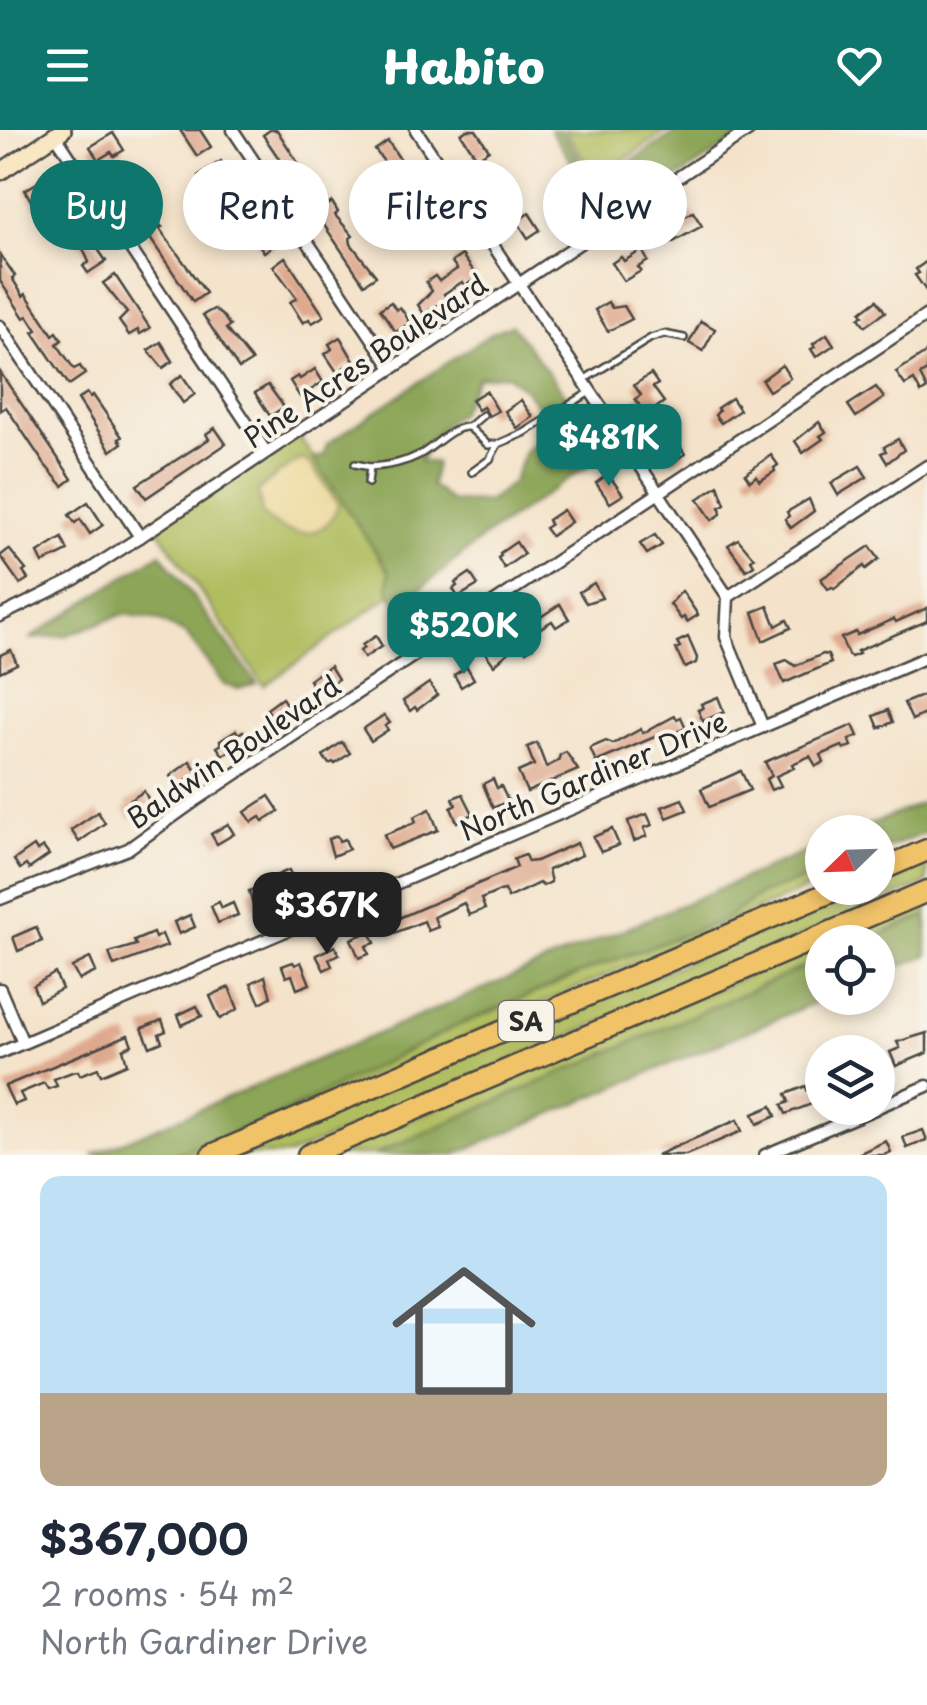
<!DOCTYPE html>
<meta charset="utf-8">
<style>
:root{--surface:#fff;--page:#f6f6f7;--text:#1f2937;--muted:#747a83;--line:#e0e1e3;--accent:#0f766e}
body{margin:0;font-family:"Playpen Sans",sans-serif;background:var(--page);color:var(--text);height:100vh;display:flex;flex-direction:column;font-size:38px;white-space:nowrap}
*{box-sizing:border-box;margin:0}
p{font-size:32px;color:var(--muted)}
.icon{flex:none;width:55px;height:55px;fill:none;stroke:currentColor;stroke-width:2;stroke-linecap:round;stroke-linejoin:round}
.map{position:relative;height:1025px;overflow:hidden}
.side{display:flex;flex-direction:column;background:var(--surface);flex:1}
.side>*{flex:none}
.top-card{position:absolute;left:30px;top:30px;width:868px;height:90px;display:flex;gap:20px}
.needle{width:65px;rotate:247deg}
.fabs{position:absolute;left:805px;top:685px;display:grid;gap:20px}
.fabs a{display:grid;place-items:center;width:90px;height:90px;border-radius:50%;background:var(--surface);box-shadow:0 5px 15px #0003;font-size:50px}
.price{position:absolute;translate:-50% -85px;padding:0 22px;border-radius:20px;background:var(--accent);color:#fff;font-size:32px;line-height:65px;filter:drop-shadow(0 2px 5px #0008)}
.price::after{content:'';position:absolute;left:50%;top:60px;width:30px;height:22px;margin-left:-15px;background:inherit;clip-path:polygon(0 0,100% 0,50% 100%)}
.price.current{background:#222;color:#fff}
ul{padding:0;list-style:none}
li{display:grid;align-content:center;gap:20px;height:530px;padding:0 40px}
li+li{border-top:2px solid var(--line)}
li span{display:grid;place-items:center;height:310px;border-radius:20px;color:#555}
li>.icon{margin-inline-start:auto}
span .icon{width:180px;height:180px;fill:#fffc;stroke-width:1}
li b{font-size:42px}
.pill{padding:0 35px;border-radius:45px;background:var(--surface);box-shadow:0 5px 15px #0003;font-size:35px;line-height:90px}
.pill.current{background:var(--accent);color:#fff}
header{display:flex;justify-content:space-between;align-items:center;height:130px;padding:0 40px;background:var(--accent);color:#fff;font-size:45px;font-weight:800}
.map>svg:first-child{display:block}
.green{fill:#b1be60;stroke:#6e7446;stroke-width:2.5}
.forest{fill:#8ca556;stroke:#5c6840;stroke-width:2.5}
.sand{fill:#eeda9e;stroke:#8c8264;stroke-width:2.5}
.building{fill:#dea98e}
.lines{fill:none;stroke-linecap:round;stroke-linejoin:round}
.lane-casing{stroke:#494743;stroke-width:10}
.street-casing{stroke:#494743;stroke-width:15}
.secondary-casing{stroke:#494743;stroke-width:20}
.highway-casing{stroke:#494743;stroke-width:25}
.lane{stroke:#fff;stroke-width:5}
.street{stroke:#fff;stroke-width:10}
.secondary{stroke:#f9e7c3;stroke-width:15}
.highway{stroke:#f1c369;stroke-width:20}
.labels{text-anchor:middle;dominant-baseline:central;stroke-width:8;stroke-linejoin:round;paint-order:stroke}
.shield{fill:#f7f3e8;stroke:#686764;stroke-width:2.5}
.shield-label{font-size:25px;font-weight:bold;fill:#2b2b2b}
.street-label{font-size:28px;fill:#2b2b2b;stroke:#f7f3e8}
</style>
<header><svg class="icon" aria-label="menu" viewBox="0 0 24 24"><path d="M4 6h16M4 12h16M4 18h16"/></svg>Habito<svg class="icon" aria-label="heart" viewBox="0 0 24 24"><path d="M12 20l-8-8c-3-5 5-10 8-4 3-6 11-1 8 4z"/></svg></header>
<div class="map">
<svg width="927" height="1025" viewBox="0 0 927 1025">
<rect width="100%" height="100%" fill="#f7f3e8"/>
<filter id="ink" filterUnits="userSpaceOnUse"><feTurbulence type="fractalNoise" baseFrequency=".01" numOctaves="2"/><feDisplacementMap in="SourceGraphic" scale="20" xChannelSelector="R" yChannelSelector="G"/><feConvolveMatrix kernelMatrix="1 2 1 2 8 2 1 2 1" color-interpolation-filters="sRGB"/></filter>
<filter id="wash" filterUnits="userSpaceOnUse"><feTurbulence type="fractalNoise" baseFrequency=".0048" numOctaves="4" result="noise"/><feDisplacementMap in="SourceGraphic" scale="40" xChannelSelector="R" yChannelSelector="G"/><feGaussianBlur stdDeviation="2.25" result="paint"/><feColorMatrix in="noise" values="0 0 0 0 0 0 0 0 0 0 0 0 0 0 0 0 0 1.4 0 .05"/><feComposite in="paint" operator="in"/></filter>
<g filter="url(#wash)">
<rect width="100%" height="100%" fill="#f4e3ca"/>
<g class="green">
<path d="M564 0H669L596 48Z"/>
<path d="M296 302 402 457 264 556 156 396Z"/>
<path d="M927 729V753L289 1025H231L860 758H878V750Z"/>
<path d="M822 743V752L192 1025H171L269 990 461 894 598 836 724 790 760 764Z"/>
<path d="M927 770V785L861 812H827Z"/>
<path d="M822 814V829L374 1025H327Z"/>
</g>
<g class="forest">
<path d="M550 0H560L593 51 599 52 680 0H750L612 92Z"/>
<path d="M512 195 567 267 543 284 526 260 507 245 478 247 459 283 440 298 420 331 436 333 431 355 452 372 490 371 513 352 525 321 570 286 587 280 611 320 484 407 398 477 388 458 389 442 313 328 324 326 327 314 493 202Z"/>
<path d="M161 423 257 554 238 559 224 555 187 505 158 490 124 484 67 505 29 509Z"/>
<path d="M927 671V702L878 722V702H853Z"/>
<path d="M822 715V743L760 764 724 790 598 836 461 894 269 990 171 1025H92Z"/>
<path d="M927 785V825L878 846V812H861Z"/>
<path d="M822 829V868H826L454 1025H374Z"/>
</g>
<path class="sand" d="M301 329 309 332 338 374C328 413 285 409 262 384L258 361 278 344Z"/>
<g id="blocks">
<g class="building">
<path d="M180 0H200L211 17 197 26Z"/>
<path d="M270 0H277L319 66 321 64 328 75 332 72 338 82 335 85 353 106 350 108 351 114 376 146 364 154 263 5Z"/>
<path d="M467 0H476L489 20 477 28 461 4Z"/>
<path d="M113 3 124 20 114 26 111 22 98 30 90 17Z"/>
<path d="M388 11 423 65 411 73 397 54 400 52 375 20Z"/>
<path d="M221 31 230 47 220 53 214 48 205 54 199 45Z"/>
<path d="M501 38 516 61 502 69 488 47Z"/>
<path d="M49 46 56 58 41 67 44 73 35 78 25 60Z"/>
<path d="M124 47 128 54 131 52 149 82 162 97 159 98 206 163 193 172 113 53Z"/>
<path d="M241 61 254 81 243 87 229 68Z"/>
<path d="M432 79 442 94 430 101 420 86Z"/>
<path d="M72 81 106 131 88 143 83 136 89 132 83 119 60 89Z"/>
<path d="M693 82 702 96 671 113 661 99Z"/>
<path d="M529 83 540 100 528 108 517 91Z"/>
<path d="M263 95 276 114 264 122 251 103Z"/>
<path d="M642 120 648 131 638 137 641 141 624 151 612 133 621 127 624 131Z"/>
<path d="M0 124 15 146 12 148 23 166 26 164 53 205 57 202 62 210 57 214 74 239 80 236 85 244 69 255 33 202 37 200 28 186 24 188 0 151Z"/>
<path d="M462 125 478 147 465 156 462 152 444 164 447 169 424 184 418 175 432 161 426 152 435 146 439 151 457 139 452 132Z"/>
<path d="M285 127 324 186 312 193 309 189 303 193 290 172 297 168 273 136Z"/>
<path d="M927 131V162L915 145 919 143 916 139Z"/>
<path d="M115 145 150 198 140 204 138 200 129 205 119 191 127 183 103 153Z"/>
<path d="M877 170 885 182 865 196 859 188 863 185 861 182Z"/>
<path d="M391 172 396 180 400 177 408 189V194L396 202 380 179Z"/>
<path d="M608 172 612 178 624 176 632 189 608 201 595 180Z"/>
<path d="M214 179 224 187 230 196 226 199 252 231 239 239 203 185Z"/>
<path d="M701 191 715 199 703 221 689 213Z"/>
<path d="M827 204 834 215 816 227 811 219 815 217 813 214Z"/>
<path d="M340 207 354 231 337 242 325 224 332 219 329 214Z"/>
<path d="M161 212 173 231 163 238 148 220Z"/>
<path d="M927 222V241L920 245 927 259 921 263 914 250 905 255 896 242Z"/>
<path d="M782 235 790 248 769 261 762 250Z"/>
<path d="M315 239 323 252 300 267 290 251 298 246 300 249Z"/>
<path d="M0 242 72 349 63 356 45 335 6 277 0 281Z"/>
<path d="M651 244 658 254 653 257 664 272 646 285 635 269 641 265 634 255Z"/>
<path d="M182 245 195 264 183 273 170 254Z"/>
<path d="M268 255 284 277 270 286 255 263Z"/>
<path d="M876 257 884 268 856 287 848 275Z"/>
<path d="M486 261 498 281 489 286 483 277 478 280 471 270Z"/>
<path d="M87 263 90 267 93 265 122 307 119 309 122 313 111 321 78 269Z"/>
<path d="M732 268 740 280 721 293 715 285 719 281 717 278Z"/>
<path d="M521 270 533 287 517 298 505 281Z"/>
<path d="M819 292 826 302 820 306 823 309 803 323 795 311Z"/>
<path d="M215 298 226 314 146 368 137 355 209 309 206 304Z"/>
<path d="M671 302 685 324 672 332 658 311Z"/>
<path d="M898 309 904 320 887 333 881 323 886 321 884 317Z"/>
<path d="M771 325 778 335 774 338 775 341 760 351 756 346 750 351 745 344Z"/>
<path d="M860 336 867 347 838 365 831 353Z"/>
<path d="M608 344 623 365 610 373 596 353Z"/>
<path d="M718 355 725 374 720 377 721 384 712 390 698 369Z"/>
<path d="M809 369 814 381 791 398 785 389 789 386 787 382Z"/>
<path d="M88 372 103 395 90 404 80 389 75 393 69 385Z"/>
<path d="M563 380 571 392 551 406 545 398 550 395 548 390Z"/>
<path d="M655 405 662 415 647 424 640 414Z"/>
<path d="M62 408 68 421 43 433 38 423Z"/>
<path d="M738 409 754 428 751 430 754 435 746 440 728 415Z"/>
<path d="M516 412 524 424 504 438 498 428 501 426 500 423Z"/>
<path d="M870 416 879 429 866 439 864 436 834 459 832 457 828 459 821 449Z"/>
<path d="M9 419 26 440 23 442 28 449 20 454 0 426Z"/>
<path d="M470 443 478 455 458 467 453 459 457 456 455 453Z"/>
<path d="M594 453 602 468 586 473 579 462Z"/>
<path d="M682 461 698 485 687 492 684 487 681 489 670 474Z"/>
<path d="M424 474 432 487 411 500 406 491 410 488 408 484Z"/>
<path d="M560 474 569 489 556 497 552 491 534 502 537 506 529 510 533 517 526 521 521 512 494 535 486 524Z"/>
<path d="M768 476 776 496 787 490 791 498 763 511 753 482Z"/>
<path d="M927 478V491L857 521 859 524 851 527 848 525 841 508 856 502 857 505 894 489 896 492Z"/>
<path d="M376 506 382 516 364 528 360 521 364 518 362 515Z"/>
<path d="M688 507 697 528 696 533 685 538 676 519 680 517 677 512Z"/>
<path d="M11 520 17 534 0 542V525Z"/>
<path d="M823 524 828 525 831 533 784 553 776 534 787 530 795 536Z"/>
<path d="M330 536 338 549 317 563 309 550Z"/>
<path d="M467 537 474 549 461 557 454 545Z"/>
<path d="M429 553 437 565 417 580 415 577 410 581 403 571Z"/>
<path d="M924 565 927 583 912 590 904 573Z"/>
<path d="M718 567 724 582 703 591 698 580 703 578 701 574Z"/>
<path d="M282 568 290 580 270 594 264 585 269 582 267 579Z"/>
<path d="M888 580 893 592 879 598 874 586Z"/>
<path d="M384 585 390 593 385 596 388 600 371 611 363 599Z"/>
<path d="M675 586 677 589 681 587 686 598 665 607 664 603 596 632 590 618 606 611 613 614 641 599 643 603Z"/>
<path d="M853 595 858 606 849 610 852 616 844 619 842 616 821 625 824 632 816 636 810 626 792 634 794 638 776 646 781 656 771 660 766 649 772 646 765 632Z"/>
<path d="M236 600 238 604 243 601 248 609 223 625 217 617 222 614 220 610Z"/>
<path d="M342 612 350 623 335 634 333 632 329 634 323 626Z"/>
<path d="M537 613 546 637 558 631 560 625 566 622 578 640 527 662 518 642 534 635 527 617Z"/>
<path d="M190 631 198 643 177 657 170 646Z"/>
<path d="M741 641 750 660 709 677 701 659Z"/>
<path d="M493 649 497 658 501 656 508 671 493 678 483 654Z"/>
<path d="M144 661 151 675 130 689 124 679 128 676 126 673Z"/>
<path d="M463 664 473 684 457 692 451 678 456 675 453 668Z"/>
<path d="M269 666 279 681 263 691 260 687 252 692 245 682Z"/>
<path d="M682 669 687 680 667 688 662 677Z"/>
<path d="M430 679 438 700 390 719 384 705 416 692 414 687Z"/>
<path d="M98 682 105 693 79 712 71 700Z"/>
<path d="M647 684 652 695 644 698 647 706 634 711 628 691Z"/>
<path d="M228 694 234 704 217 714 211 704Z"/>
<path d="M612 699 619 715 601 722 593 707Z"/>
<path d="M337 706 339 711 345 709 349 719 333 726 328 709Z"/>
<path d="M577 713 582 725 548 740 551 752 543 756 539 753 508 768 504 760 500 761 481 769 485 779 469 785 464 773 434 787 438 797 428 801 424 791 390 805 385 794 517 737 514 729 525 725 528 732 536 731Z"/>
<path d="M34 716 37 721 43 717 49 725 29 739 26 735 20 739 14 730Z"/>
<path d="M289 740 293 750 303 745 308 756 290 768 283 752 276 755 273 747Z"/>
<path d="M265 754 273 770 254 779 249 761Z"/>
<path d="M219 772 222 778 233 773 238 785 218 793 211 776Z"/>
<path d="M190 785 195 797 179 804 174 792Z"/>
<path d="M36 797 42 811 18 821 13 807Z"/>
<path d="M370 801 375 813 366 816 369 824 359 828 351 809Z"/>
<path d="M153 803 155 808 162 804 167 816 114 836 109 823 136 815 134 811Z"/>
<path d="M335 816 339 824 329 829 332 836 324 840 316 825Z"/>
<path d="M90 828 96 842 79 850 72 837Z"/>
<path d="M293 832 295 835 301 832 310 854 297 859 292 845 286 847 282 836Z"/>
<path d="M55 843 62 859 39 871 33 856Z"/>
<path d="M265 846 271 867 260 873 251 853Z"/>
<path d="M229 857 238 879 220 889 210 866Z"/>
<path d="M834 868H846L849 877 835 883 829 870Z"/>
<path d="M197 876 202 886 182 895 178 885Z"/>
<path d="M162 890 166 901 159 904 162 912 150 917 142 898Z"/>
<path d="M927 903V923L896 936 890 922 900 918 897 912Z"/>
<path d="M128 905 132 915 123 919 127 934 101 945 98 938 80 945 78 941 72 942 54 949 57 956 48 959 44 953 20 963 24 971 14 975 5 956Z"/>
<path d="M822 954V970L786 984 782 975 789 972 786 964 806 956 807 960Z"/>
<path d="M772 976 776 986 757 994 753 984Z"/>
<path d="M737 990 742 1001 686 1025H657Z"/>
<path d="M923 1000 927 1010 907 1018 903 1007Z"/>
<path d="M886 1011 891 1022 884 1025H856Z"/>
</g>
</g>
</g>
<g filter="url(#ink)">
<use href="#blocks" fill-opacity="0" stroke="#494743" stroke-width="2.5"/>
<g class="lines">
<g class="lane-casing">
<g id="lane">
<path d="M585 249 651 208 664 204 684 208"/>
<path d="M483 285 469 297 488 315 498 314"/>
<path d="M355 334 370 337"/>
<path d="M472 342 490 329 498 314 524 303 590 262"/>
<path d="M368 353 370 337C387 336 404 333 419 325 435 317 451 296 469 297"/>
</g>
</g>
<g class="street-casing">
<g id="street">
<path d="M233 0 392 238"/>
<path d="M416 0 728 467"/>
<path d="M55 5 266 322"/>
<path d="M0 196 140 407"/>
<path d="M0 486 75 449 140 407 749 0"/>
<path d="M763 597 726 507 728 467 927 336"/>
<path d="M0 769 128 719 198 669 927 185"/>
<path d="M0 859 23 913"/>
<path d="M0 923 927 527"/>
<path d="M878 977 927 956"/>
<path d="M765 1025 877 978"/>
</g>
</g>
<g class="secondary-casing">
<path id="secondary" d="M0 42 63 0"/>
</g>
<g class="highway-casing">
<g id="highway">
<path d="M878 741 927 720"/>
<path d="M212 1025 840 758"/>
<path d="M308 1025 927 761"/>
</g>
</g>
<use href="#lane" class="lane"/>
<use href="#street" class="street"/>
<use href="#secondary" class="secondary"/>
<use href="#highway" class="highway"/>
</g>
</g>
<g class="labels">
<rect class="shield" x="498.5" y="871" width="55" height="40" rx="8"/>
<g class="shield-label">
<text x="526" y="891">SA</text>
</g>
<g class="street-label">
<text transform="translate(365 230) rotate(-34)">Pine Acres Boulevard</text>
<text transform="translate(233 621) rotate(-34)">Baldwin Boulevard</text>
<text transform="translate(593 645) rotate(-23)">North Gardiner Drive</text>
</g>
</g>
</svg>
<div class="fabs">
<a><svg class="needle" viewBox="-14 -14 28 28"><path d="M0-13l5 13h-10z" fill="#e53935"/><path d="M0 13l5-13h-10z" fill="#747a83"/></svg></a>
<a><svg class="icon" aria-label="locate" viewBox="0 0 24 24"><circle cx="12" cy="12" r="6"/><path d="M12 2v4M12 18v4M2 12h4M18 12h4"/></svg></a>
<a><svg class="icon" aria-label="layers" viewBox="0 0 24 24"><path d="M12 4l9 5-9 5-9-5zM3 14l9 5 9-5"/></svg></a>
</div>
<b class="price" style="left:609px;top:359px">$481K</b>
<b class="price" style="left:464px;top:547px">$520K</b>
<b class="price current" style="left:327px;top:827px">$367K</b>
<div class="top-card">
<a class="pill current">Buy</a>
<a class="pill">Rent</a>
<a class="pill">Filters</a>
<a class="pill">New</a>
</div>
</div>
<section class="side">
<ul>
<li><span style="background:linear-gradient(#bfe0f5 70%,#b9a48a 0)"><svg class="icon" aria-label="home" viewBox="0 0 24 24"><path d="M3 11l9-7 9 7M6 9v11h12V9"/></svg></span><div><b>$367,000</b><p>2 rooms · 54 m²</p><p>North Gardiner Drive</p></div></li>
</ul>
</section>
